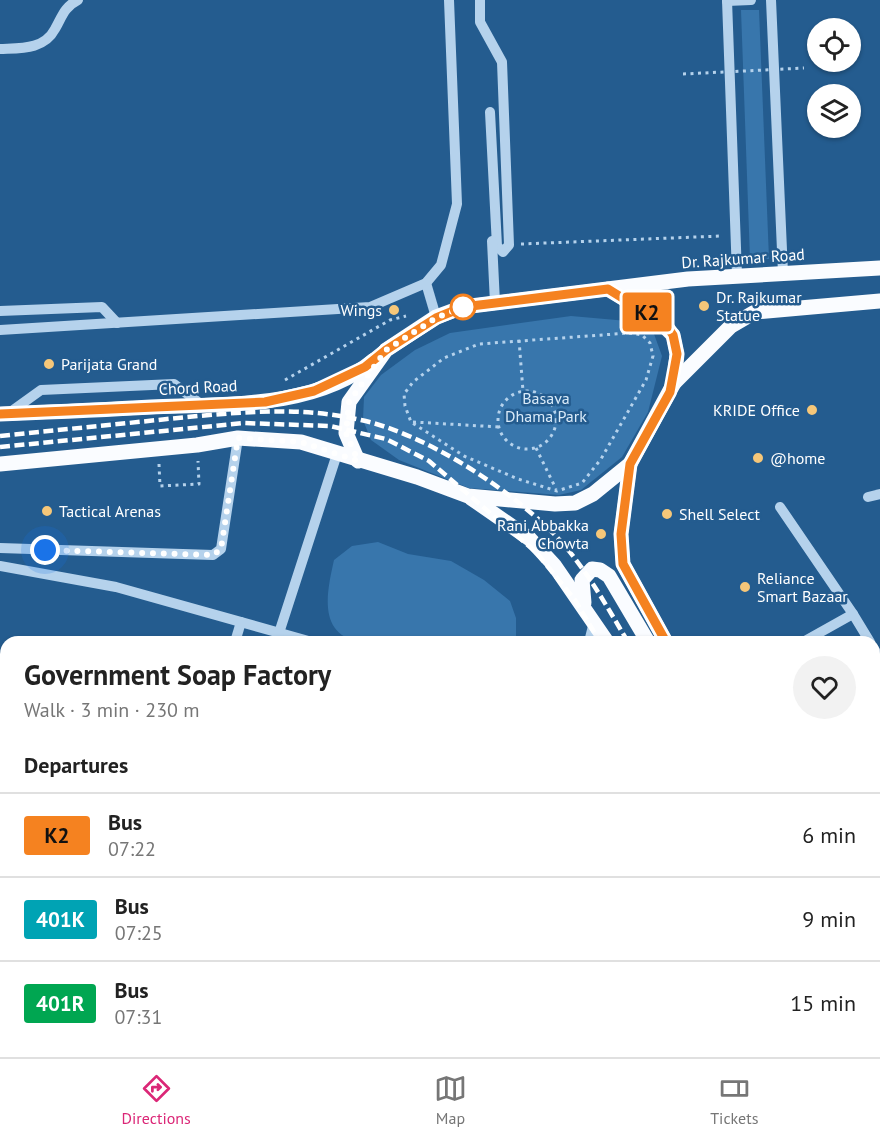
<!DOCTYPE html>
<html lang="en">
<head>
<meta charset="utf-8">
<style>
  body { margin:0; font-family:"PT Sans",sans-serif; background:#f2f2f2; color:#222; height:100vh; display:flex; flex-direction:column; font-size:22px; white-space:nowrap }
  * { box-sizing:border-box; margin:0 }
  p { font-size:20px; color:#767676 }
  .icon { flex:none; width:33px; height:33px; fill:none; stroke:currentColor; stroke-width:2; stroke-linecap:round; stroke-linejoin:round }
  .map { position:relative; flex:1; overflow:hidden }
  .details { position:absolute; left:0px; top:636px; width:880px; height:422px; display:flex; flex-direction:column; background:#fff; border-radius:18px 18px 0 0; box-shadow:0 2px 4px #0004 }
  .details>* { flex:none }
  .badge { padding:0 12px; border-radius:4px; font-size:21px; line-height:39px }
  .fabs { position:absolute; left:807px; top:18px; display:grid; gap:12px }
  .fabs a { display:grid; place-items:center; width:54px; height:54px; border-radius:50%; background:#fff; box-shadow:0 2px 4px #0004; font-size:30px }
  .you { position:absolute; width:30px; height:30px; margin:-15px; border:4px solid #fff; border-radius:50%; background:#1a73e8; box-shadow:0 0 0 9px #1a73e833 }
  .map>.badge { position:absolute; translate:-50% -50%; box-shadow:0 0 0 3px #fff }
  h2 { padding:0 24px; font-size:22px; line-height:54px }
  .round { display:grid; place-items:center; flex:none; width:63px; height:63px; border-radius:32px; background:#f2f2f2 }
  .overview { display:flex; align-items:center; justify-content:space-between; height:102px; padding:0 24px }
  h1 { font-size:28px; font-weight:800; line-height:45px }
  ul { padding:0; list-style:none }
  li { display:flex; align-items:center; gap:18px; height:84px; padding:0 24px; border-top:2px solid #e0e0e0 }
  li div { flex:1 }
  li b { display:block; font-size:22px }
  li em { font-style:normal }
  li .badge { min-width:66px; font-weight:700; text-align:center }
  .dock { display:flex; justify-content:space-around; align-items:center; height:84px; border-top:2px solid #e0e0e0; background:#fff; font-size:16px; color:#767676 }
  .dock a { display:grid; justify-items:center; gap:3px }
  .dock .selected { color:#db2777 }
  .map>svg:first-child { display:block }
  .green { fill:#3876ac }
  .lines { fill:none; stroke-linecap:round; stroke-linejoin:round }
  .path { stroke:#b5d2ec; stroke-width:3; stroke-dasharray:3 4.5; stroke-linecap:butt }
  .minor { stroke:#b5d2ec; stroke-width:10 }
  .major { stroke:#fafcff; stroke-width:15 }
  .rail { stroke:#fff; stroke-width:4.5; stroke-dasharray:10 4.5; stroke-linecap:butt }
  .path-bridge { stroke:#b5d2ec; stroke-width:3; stroke-dasharray:3 4.5; stroke-linecap:butt }
  .line-casing { stroke:#fff; stroke-width:14 }
  .line { stroke:#f58220; stroke-width:9 }
  .walk { stroke:#fff; stroke-width:6; stroke-dasharray:0 10.8 }
  .poi-dot { fill:#f6c779; stroke:#245c8f; stroke-width:2 }
  .stop-dot { fill:#fff; stroke:#f58220; stroke-width:3 }
  .labels { text-anchor:middle; dominant-baseline:central; stroke-width:5; stroke-linejoin:round; paint-order:stroke }
  .street-label { font-size:16px; fill:#fff; stroke:#245c8f }
  .poi-label { font-size:16px; fill:#fff; stroke:#245c8f; text-anchor:start }
  .park-label { font-size:16px; fill:#daebf9; stroke:#245c8f }
</style>
</head>
<body>
<div class="map">
<svg width="880" height="1057" viewBox="0 0 880 1057">
  <rect width="100%" height="100%" fill="#245c8f"/>
  <g class="green">
    <path d="M 741,10 L 759,10 L 769,259 L 750,259 Z"/>
    <path d="M 571,316 L 650,323 L 662,356 L 648,412 L 622,457 L 581,490 L 559,495 L 469,488 L 399,460 L 371,440 L 363,420 L 364,397 L 381,375 L 415,350 L 450,333 Z"/>
    <path d="M 378,542 L 408,554 L 451,561 L 484,580 L 510,601 L 516,618 L 516,642 L 360,642 C 317,634 327,592 334,560 L 352,546 Z"/>
    <path d="M 0,782 L 6,784 L 6,861 L 0,859 Z"/>
  </g>
  <g class="lines">
    <g class="path">
      <path d="M 521,244 L 721,236"/>
      <path d="M 629,333 L 642,335 L 650,343 L 653,356 L 646,380 L 601,459 L 582,483 L 557,491 L 518,479 L 464,456 L 411,422 L 405,406 L 404,394 L 413,382 L 444,358 L 479,344 Z"/>
      <path d="M 519,340 L 523,391"/>
      <path d="M 285,380 L 390,320 L 406,316"/>
      <circle cx="527" cy="420" r="29"/>
      <path d="M 413,422 L 499,427"/>
      <path d="M 536,448 L 556,489"/>
      <path d="M 159,464 L 160,486 L 199,484 L 198,461"/>
    </g>
    <g class="minor">
      <path d="M 480,0 L 480,22 L 502,62 L 509,245 L 503,252 L 497,246 L 490,112"/>
      <path d="M 727,0 L 737,275"/>
      <path d="M 771,0 L 783,273"/>
      <path d="M 727,1 L 751,0"/>
      <path d="M 0,49 C 20,48 44,50 55,29 C 62,17 64,7 78,0"/>
      <path d="M 492,241 L 495,303"/>
      <path d="M 426,283 L 436,317"/>
      <path d="M 0,311 L 102,307 L 117,323"/>
      <path d="M 0,330 L 370,307 L 426,283 L 441,265 L 457,204 L 449,0"/>
      <path d="M 9,413 L 41,390 L 174,384 L 202,405"/>
      <path d="M 868,497 L 880,494"/>
      <path d="M 780,507 L 853,614 L 803,642"/>
      <path d="M 0,548 L 213,555 L 221,549 L 238,438"/>
      <path d="M 0,566 L 116,587 L 312,642"/>
      <path d="M 853,614 L 870,642"/>
      <path d="M 279,633 L 337,454"/>
      <path d="M 235,642 L 241,622"/>
      <path d="M 589,642 L 594,622"/>
      <path d="M 874,649 L 880,658"/>
      <path d="M 0,885 L 6,886"/>
      <path d="M 874,985 L 880,995"/>
      <path d="M 605,1052 L 605,1057"/>
      <path d="M 636,1052 L 637,1057"/>
      <path d="M 278,1057 L 279,1052"/>
      <path d="M 525,1057 L 530,1052"/>
    </g>
    <g class="major">
      <path d="M 674,383 L 731,326 L 755,312 L 880,301"/>
      <path d="M 0,414 C 50,412 100,410 151,407 C 223,404 316,409 374,360"/>
      <path d="M 358,461 L 346,433 L 349,402 L 386,350 L 436,317 L 463,307 L 688,279 L 880,268"/>
      <path d="M 0,464 L 197,445 L 238,438 L 301,442 L 417,477 L 468,496 L 555,504 L 575,503 L 593,494 L 630,464 L 674,383 L 677,354 L 673,335 L 656,318 L 608,289"/>
      <path d="M 630,464 L 621,534 L 623,564 L 666,642"/>
      <path d="M 471,498 L 530,539 L 554,565 L 607,642"/>
      <path d="M 584,603 L 582,580 L 592,569 L 600,570 L 609,576 L 648,642"/>
      <path d="M 823,1052 L 826,1057"/>
      <path d="M 869,1052 L 872,1057"/>
    </g>
    <g class="rail">
      <path d="M 0,436 C 56,430 111,425 167,419 C 231,413 297,405 361,420 C 425,434 507,487 554,534 C 584,565 606,605 628,642"/>
      <path d="M 0,447 L 244,423 L 330,426 L 386,439 L 429,461 L 536,552 L 575,600 L 600,642"/>
      <path d="M 847,1052 L 851,1057"/>
      <path d="M 861,1052 L 864,1057"/>
    </g>
    <path class="path-bridge" d="M 683,74 L 804,68"/>
  </g>
  <g class="lines">
    <defs>
      <path id="line" d="M 0,414 L 265,402 L 314,391 L 365,367 L 386,350 L 436,318 L 463,307 L 608,289 L 666,325 L 673,335 L 677,354 L 670,392 L 630,464 L 621,534 L 623,564 L 666,642"/>
    </defs>
    <use href="#line" class="line-casing"/>
    <use href="#line" class="line"/>
    <path class="walk" d="M 45,550 L 213,555 L 221,549 L 238,438 L 301,442 L 358,461 L 346,433 L 349,402 L 386,350 L 436,318 L 463,307"/>
  </g>
  <g class="poi-dot">
    <circle cx="704" cy="306" r="6"/>
    <circle cx="394" cy="310" r="6"/>
    <circle cx="49" cy="364" r="6"/>
    <circle cx="812" cy="410" r="6"/>
    <circle cx="758" cy="458" r="6"/>
    <circle cx="47" cy="511" r="6"/>
    <circle cx="667" cy="514" r="6"/>
    <circle cx="601" cy="534" r="6"/>
    <circle cx="745" cy="587" r="6"/>
  </g>
  <circle class="stop-dot" cx="463" cy="307" r="12"/>
  <g class="labels">
    <g class="street-label">
      <text transform="translate(743 258) rotate(-4)">Dr. Rajkumar Road</text>
      <text transform="translate(198 387) rotate(-3)">Chord Road</text>
    </g>
    <g class="poi-label">
      <text x="716" y="297">Dr. Rajkumar<tspan x="716" dy="18">Statue</tspan></text>
      <text x="382" y="310" text-anchor="end">Wings</text>
      <text x="61" y="364">Parijata Grand</text>
      <text x="800" y="410" text-anchor="end">KRIDE Office</text>
      <text x="770" y="458">@home</text>
      <text x="59" y="511">Tactical Arenas</text>
      <text x="679" y="514">Shell Select</text>
      <text x="589" y="525" text-anchor="end">Rani Abbakka<tspan x="589" dy="18">Chowta</tspan></text>
      <text x="757" y="578">Reliance<tspan x="757" dy="18">Smart Bazaar</tspan></text>
    </g>
    <g class="park-label">
      <text x="546" y="398">Basava<tspan x="546" dy="18">Dhama Park</tspan></text>
    </g>
  </g>
</svg>
<div class="fabs">
<a><svg class="icon" aria-label="locate" viewBox="0 0 24 24"><circle cx="12" cy="12" r="6"/><path d="M12 2v4M12 18v4M2 12h4M18 12h4"/></svg></a>
<a><svg class="icon" aria-label="layers" viewBox="0 0 24 24"><path d="M12 4l9 5-9 5-9-5zM3 14l9 5 9-5"/></svg></a>
</div>
<div class="you" style="left:45px;top:550px"></div>
<b class="badge" style="left:647px;top:312px;background:#f58220;color:#111">K2</b>
<section class="details">
<div class="overview"><div><h1>Government Soap Factory</h1><p>Walk · 3 min · 230 m</p></div><a class="round"><svg class="icon" aria-label="heart" viewBox="0 0 24 24"><path d="M12 20l-8-8c-3-5 5-10 8-4 3-6 11-1 8 4z"/></svg></a></div>
<h2>Departures</h2>
<ul>
<li><span class="badge" style="background:#f58220;color:#111">K2</span><div><b>Bus</b><p>07:22</p></div><em>6 min</em></li>
<li><span class="badge" style="background:#00a3b4;color:#fff">401K</span><div><b>Bus</b><p>07:25</p></div><em>9 min</em></li>
<li><span class="badge" style="background:#00a651;color:#fff">401R</span><div><b>Bus</b><p>07:31</p></div><em>15 min</em></li>
</ul>
</section>
</div>
<nav class="dock">
<a class="selected"><svg class="icon" aria-label="directions" viewBox="0 0 24 24"><path d="M12 3l9 9-9 9-9-9zM9 14v-3h6M13 9l2 2-2 2"/></svg>Directions</a>
<a><svg class="icon" aria-label="map" viewBox="0 0 24 24"><path d="M3 6l6-2 6 2 6-2v14l-6 2-6-2-6 2zM9 4v14M15 6v14"/></svg>Map</a>
<a><svg class="icon" aria-label="tickets" viewBox="0 0 24 24"><path d="M3 7h18v10H3zM15 7v10"/></svg>Tickets</a>
</nav>
</body>
</html>
